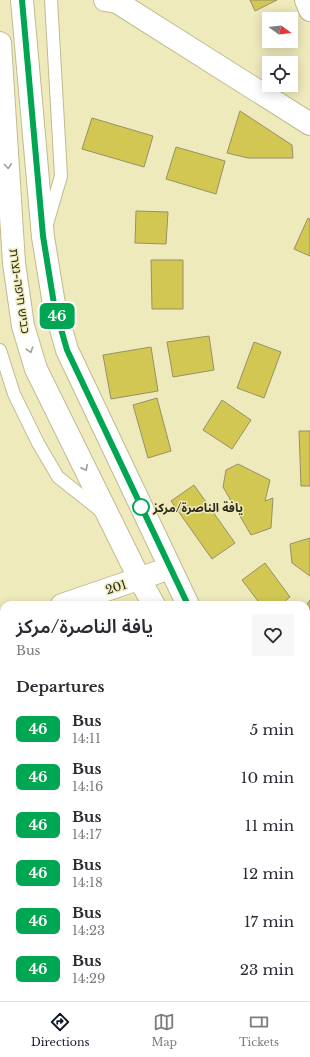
<!DOCTYPE html>
<html lang="en">
<head>
<meta charset="utf-8">
<style>
  body { margin:0; font-family:"Libre Baskerville","Noto Sans Arabic","Noto Sans Hebrew",serif; background:#f7f7f7; color:#2b2b33; height:100vh; display:flex; flex-direction:column; font-size:15px; white-space:nowrap }
  * { box-sizing:border-box; margin:0 }
  p { font-size:13px; color:#7c7c81 }
  .icon { flex:none; width:22px; height:22px; fill:none; stroke:currentColor; stroke-width:2; stroke-linecap:round; stroke-linejoin:round }
  .map { position:relative; flex:1; overflow:hidden }
  .side { position:absolute; left:0px; top:601px; width:310px; height:400px; display:flex; flex-direction:column; background:#fff; border-radius:12px 12px 0 0; box-shadow:0 2px 10px #0003 }
  .side>* { flex:none }
  .badge { padding:0 8px; border-radius:6px; font-size:14px; line-height:26px }
  .needle { width:26px; rotate:104deg }
  .controls { position:absolute; left:262px; top:12px; display:grid; gap:8px }
  .controls a { display:grid; place-items:center; width:36px; height:36px; border-radius:0px; background:#fff; box-shadow:0 2px 10px #0003; font-size:20px }
  .map>.badge { position:absolute; translate:-50% -50%; box-shadow:0 0 0 2px #fff }
  h2 { padding:0 16px; font-size:15px; line-height:36px }
  .round { display:grid; place-items:center; flex:none; width:42px; height:42px; border-radius:0px; background:#f7f7f7 }
  .headline { display:flex; align-items:center; justify-content:space-between; height:68px; padding:0 16px }
  h1 { font-size:19px; font-weight:600; line-height:30px }
  ul { padding:0; list-style:none }
  li { display:flex; align-items:center; gap:12px; height:48px; padding:0 16px }
  li div { flex:1 }
  li b { display:block; font-size:15px }
  li em { font-style:normal }
  li .badge { min-width:44px; font-weight:700; text-align:center }
  .tabs { display:flex; justify-content:space-around; align-items:center; height:56px; border-top:1px solid #e1e1e2; background:#fff; font-size:11px; color:#7c7c81 }
  .tabs a { display:grid; justify-items:center; gap:2px }
  .tabs .on { color:#111827 }
  .map>svg:first-child { display:block }
  .building { fill:#d3c754; stroke:#959166 }
  .lines { fill:none; stroke-linecap:round; stroke-linejoin:round }
  .service-casing { stroke:#c0bb8f; stroke-width:14 }
  .minor-casing { stroke:#c0bb8f; stroke-width:24 }
  .tertiary-casing { stroke:#c0bb8f; stroke-width:24 }
  .trunk-casing { stroke:#c0bb8f; stroke-width:24 }
  .service { stroke:#fff; stroke-width:12 }
  .minor { stroke:#fff; stroke-width:22 }
  .tertiary { stroke:#fff; stroke-width:22 }
  .trunk { stroke:#fff; stroke-width:22 }
  .oneway { stroke:#a09f98 }
  .line-casing { stroke:#fff; stroke-width:9 }
  .line { stroke:#00a651; stroke-width:6 }
  .stop-dot { fill:#fff; stroke:#00a651; stroke-width:2 }
  .labels { text-anchor:middle; dominant-baseline:central; stroke-width:3; stroke-linejoin:round; paint-order:stroke }
  .street-label { font-size:12px; fill:#2c2a19; stroke:#efeabc }
  .stop-label { font-size:12px; font-weight:bold; fill:#2c2a19; stroke:#efeabc; text-anchor:start }
</style>
</head>
<body>
<div class="map">
<svg width="310" height="1001" viewBox="0 0 310 1001">
  <rect width="100%" height="100%" fill="#efeabc"/>
  <g class="building">
    <path d="M 250,0 L 277,0 L 255,11 Z"/>
    <path d="M 240,111 L 292,145 L 293,158 L 248,158 L 227,153 Z"/>
    <path d="M 92,118 L 153,136 L 144,167 L 82,149 Z"/>
    <path d="M 176,147 L 225,161 L 216,194 L 166,179 Z"/>
    <path d="M 136,211 L 168,212 L 166,244 L 135,243 Z"/>
    <path d="M 308,218 L 310,219 L 310,256 L 294,249 Z"/>
    <path d="M 151,260 L 183,260 L 183,309 L 152,309 Z"/>
    <path d="M 209,336 L 214,370 L 173,377 L 167,342 Z"/>
    <path d="M 254,342 L 281,352 L 264,398 L 237,388 Z"/>
    <path d="M 151,347 L 158,391 L 111,399 L 103,355 Z"/>
    <path d="M 157,398 L 171,451 L 148,458 L 133,405 Z"/>
    <path d="M 222,400 L 251,420 L 232,449 L 203,430 Z"/>
    <path d="M 299,431 L 310,431 L 310,486 L 301,486 Z"/>
    <path d="M 238,464 L 270,480 L 265,501 L 273,498 L 271,528 L 251,535 L 223,487 L 226,470 Z"/>
    <path d="M 194,485 L 235,543 L 212,559 L 171,501 Z"/>
    <path d="M 310,538 L 310,576 L 292,563 L 290,544 Z"/>
    <path d="M 265,563 L 290,597 L 280,605 L 261,605 L 242,580 Z"/>
    <path d="M 310,600 L 310,641 L 306,638 L 306,606 Z"/>
    <path d="M 0,836 L 4,848 L 0,850 Z"/>
    <path d="M 0,912 L 4,913 L 4,959 L 0,958 Z"/>
    <path d="M 0,973 L 4,973 L 4,997 L 19,997 L 19,1001 L 0,1001 Z"/>
    <path d="M 306,994 L 310,995 L 310,1001 L 150,1001 L 150,997 L 306,997 Z"/>
  </g>
  <g class="lines">
    <defs>
      <g id="service">
        <path d="M 47,224 L 61,176 L 51,0"/>
        <path d="M 0,350 L 14,394 L 38,443 L 58,477 L 102,512"/>
        <path d="M 0,792 L 4,793"/>
        <path d="M 306,929 L 310,936"/>
      </g>
      <g id="minor">
        <path d="M 105,0 L 117,2 L 310,124"/>
        <path d="M 306,0 L 310,10"/>
      </g>
      <g id="tertiary">
        <path d="M 62,605 L 170,568"/>
        <path d="M 0,625 L 4,624"/>
      </g>
      <g id="trunk">
        <path d="M 22,0 L 43,237 L 54,304 L 67,350 L 188,605"/>
        <path d="M 0,43 L 14,263 L 23,326 L 36,369 L 140,580 L 154,605"/>
        <path d="M 306,793 L 310,799"/>
        <path d="M 306,832 L 310,827"/>
        <path d="M 306,875 L 310,882"/>
      </g>
    </defs>
    <use href="#service" class="service-casing"/>
    <use href="#minor" class="minor-casing"/>
    <use href="#tertiary" class="tertiary-casing"/>
    <use href="#trunk" class="trunk-casing"/>
    <use href="#service" class="service"/>
    <use href="#minor" class="minor"/>
    <use href="#tertiary" class="tertiary"/>
    <use href="#trunk" class="trunk"/>
  </g>
  <defs><path id="oneway-chevron" d="M-2-3.5L2.5 0L-2 3.5" fill="none" stroke-width="1.6" stroke-linecap="round" stroke-linejoin="round"/></defs>
  <g class="oneway">
    <use href="#oneway-chevron" transform="translate(8 166) rotate(86)"/>
    <use href="#oneway-chevron" transform="translate(30 350) rotate(73)"/>
    <use href="#oneway-chevron" transform="translate(85 468) rotate(64)"/>
  </g>
  <g class="lines">
    <defs>
      <path id="line" d="M 22,0 L 43,236 L 54,304 L 67,350 L 188,605"/>
    </defs>
    <use href="#line" class="line-casing"/>
    <use href="#line" class="line"/>
  </g>
  <circle class="stop-dot" cx="141" cy="507" r="8"/>
  <g class="labels">
    <g class="street-label">
      <text transform="translate(20 291) rotate(82)">כביש חיפה-נצרת</text>
      <text transform="translate(116 587) rotate(-18)">201</text>
    </g>
    <g class="stop-label">
      <text x="153" y="507">يافة الناصرة/مركز</text>
    </g>
  </g>
</svg>
<div class="controls">
<a><svg class="needle" viewBox="-14 -14 28 28"><path d="M0-13l5 13h-10z" fill="#e53935"/><path d="M0 13l5-13h-10z" fill="#7c7c81"/></svg></a>
<a><svg class="icon" aria-label="locate" viewBox="0 0 24 24"><circle cx="12" cy="12" r="6"/><path d="M12 2v4M12 18v4M2 12h4M18 12h4"/></svg></a>
</div>
<b class="badge" style="left:57px;top:316px;background:#00a651;color:#fff">46</b>
<section class="side">
<div class="headline"><div><h1>يافة الناصرة/مركز</h1><p>Bus</p></div><a class="round"><svg class="icon" aria-label="heart" viewBox="0 0 24 24"><path d="M12 20l-8-8c-3-5 5-10 8-4 3-6 11-1 8 4z"/></svg></a></div>
<h2>Departures</h2>
<ul>
<li><span class="badge" style="background:#00a651;color:#fff">46</span><div><b>Bus</b><p>14:11</p></div><em>5 min</em></li>
<li><span class="badge" style="background:#00a651;color:#fff">46</span><div><b>Bus</b><p>14:16</p></div><em>10 min</em></li>
<li><span class="badge" style="background:#00a651;color:#fff">46</span><div><b>Bus</b><p>14:17</p></div><em>11 min</em></li>
<li><span class="badge" style="background:#00a651;color:#fff">46</span><div><b>Bus</b><p>14:18</p></div><em>12 min</em></li>
<li><span class="badge" style="background:#00a651;color:#fff">46</span><div><b>Bus</b><p>14:23</p></div><em>17 min</em></li>
<li><span class="badge" style="background:#00a651;color:#fff">46</span><div><b>Bus</b><p>14:29</p></div><em>23 min</em></li>
</ul>
</section>
</div>
<nav class="tabs">
<a class="on"><svg class="icon" aria-label="directions" viewBox="0 0 24 24"><path d="M12 3l9 9-9 9-9-9zM9 14v-3h6M13 9l2 2-2 2"/></svg>Directions</a>
<a><svg class="icon" aria-label="map" viewBox="0 0 24 24"><path d="M3 6l6-2 6 2 6-2v14l-6 2-6-2-6 2zM9 4v14M15 6v14"/></svg>Map</a>
<a><svg class="icon" aria-label="tickets" viewBox="0 0 24 24"><path d="M3 7h18v10H3zM15 7v10"/></svg>Tickets</a>
</nav>
</body>
</html>
